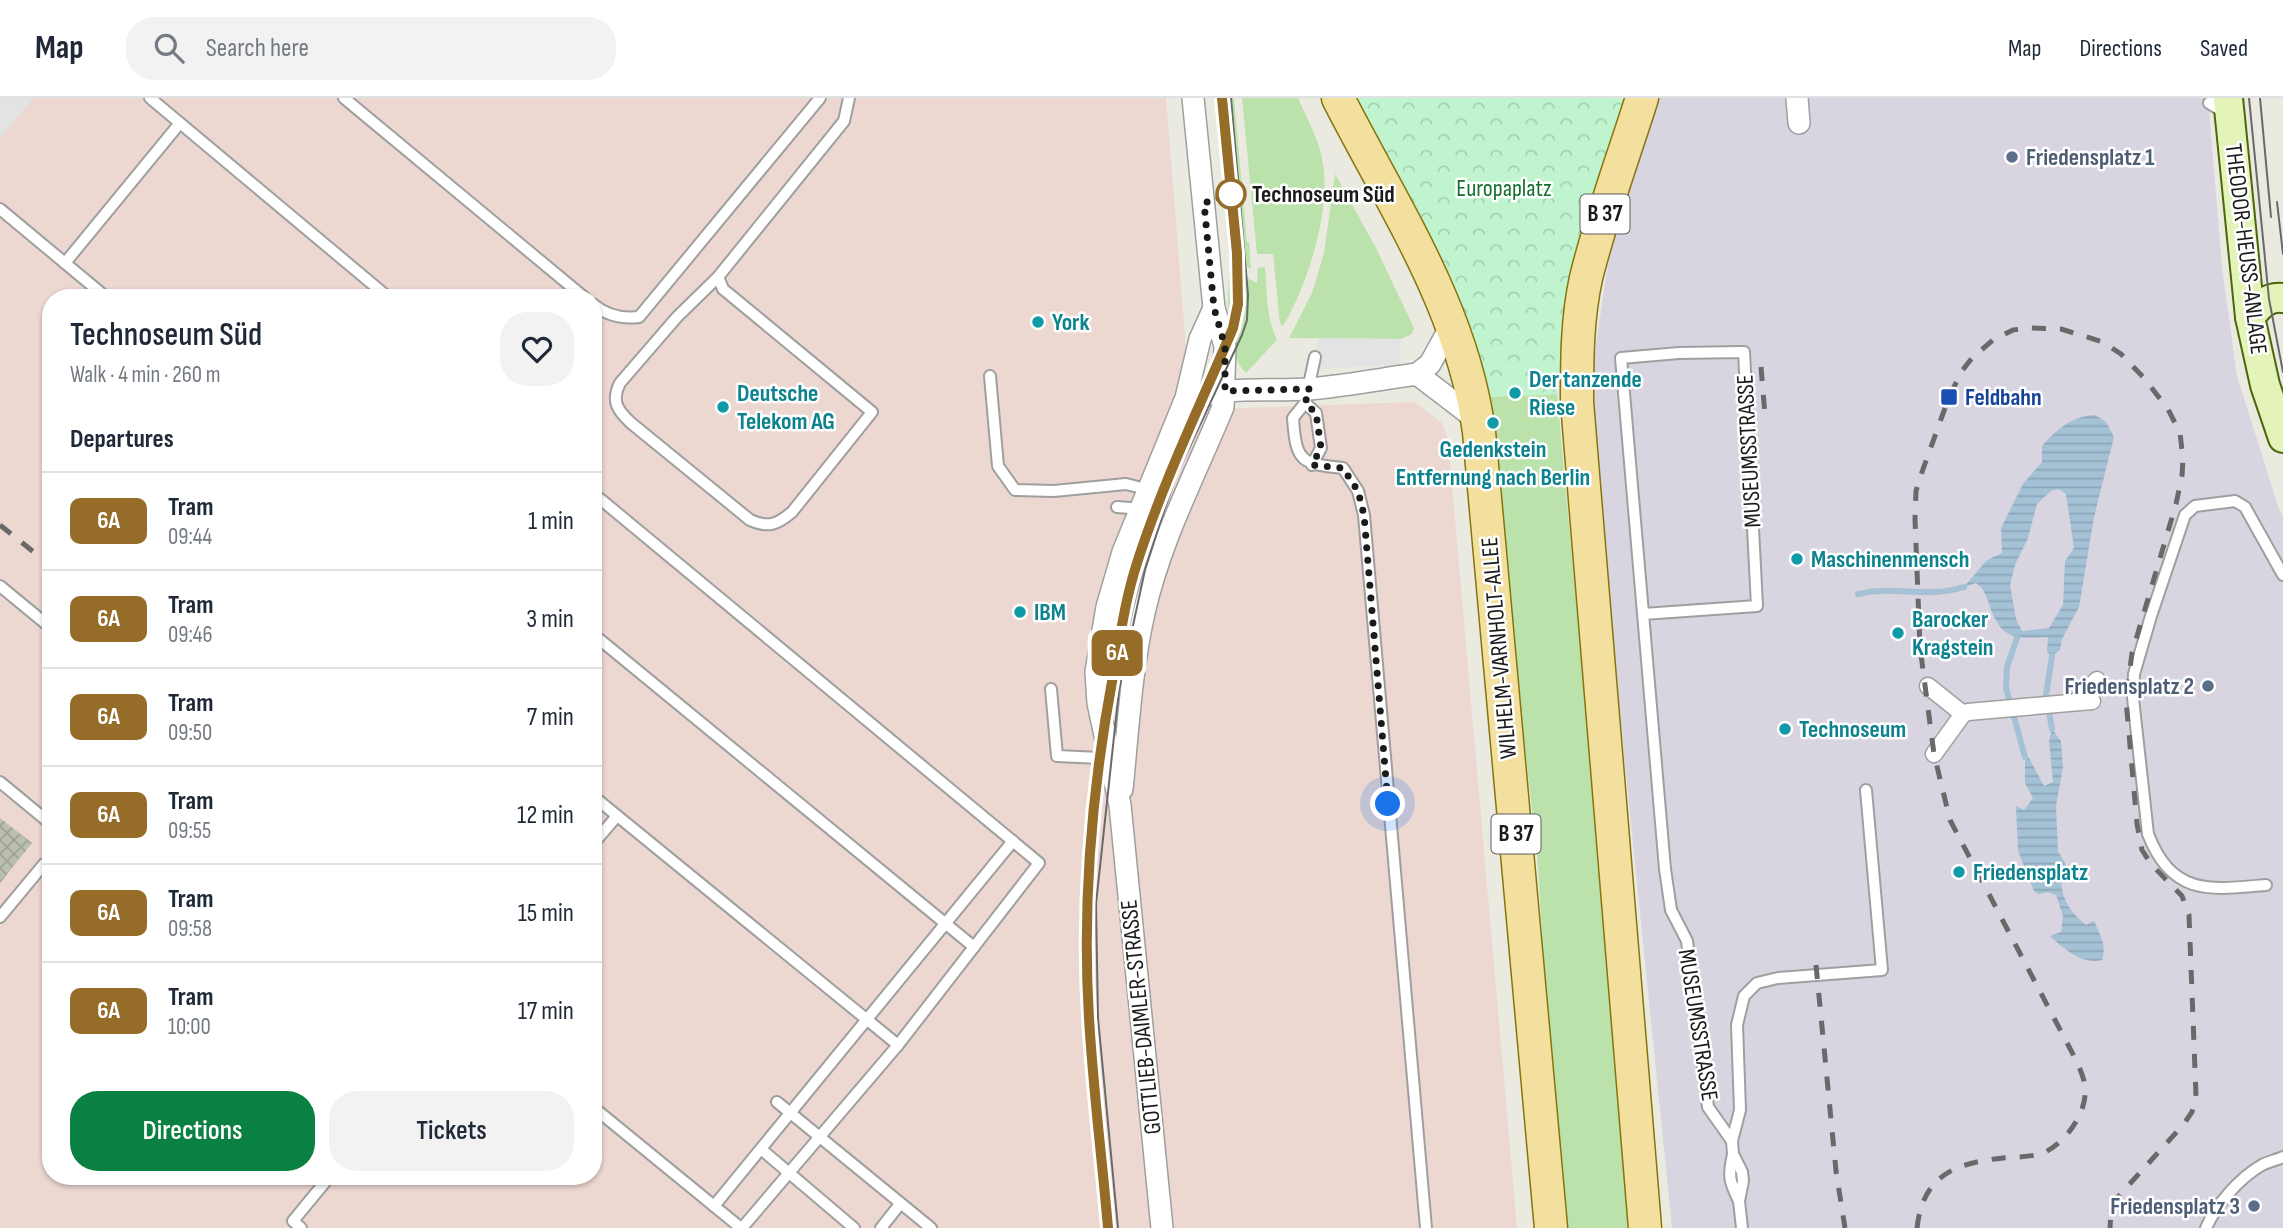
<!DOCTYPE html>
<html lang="en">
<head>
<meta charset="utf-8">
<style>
  body { margin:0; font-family:"Sofia Sans Condensed",sans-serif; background:#f2f2f3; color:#1f2937; height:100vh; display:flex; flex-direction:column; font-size:26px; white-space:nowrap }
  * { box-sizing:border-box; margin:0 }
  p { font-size:23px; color:#747a83 }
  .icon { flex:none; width:38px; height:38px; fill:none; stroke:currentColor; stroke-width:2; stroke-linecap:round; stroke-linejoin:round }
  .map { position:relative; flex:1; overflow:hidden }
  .drawer { position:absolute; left:42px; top:191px; width:560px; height:896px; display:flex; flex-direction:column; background:#fff; border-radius:28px; box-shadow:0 2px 5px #0004 }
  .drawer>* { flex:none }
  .badge { padding:0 14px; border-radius:10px; font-size:24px; line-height:46px }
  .you { position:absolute; width:35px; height:35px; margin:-18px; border:5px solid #fff; border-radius:50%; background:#1a73e8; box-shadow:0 0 0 10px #1a73e833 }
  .map>.badge { position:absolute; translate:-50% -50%; box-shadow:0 0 0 4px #fff }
  h2 { padding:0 28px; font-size:26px; line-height:63px }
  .round { display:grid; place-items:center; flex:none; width:74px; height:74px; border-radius:28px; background:#f2f2f3 }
  .overview { display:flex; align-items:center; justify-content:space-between; height:119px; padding:0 28px }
  h1 { font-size:33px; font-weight:600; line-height:52px }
  .cta { display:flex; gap:14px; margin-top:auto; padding:14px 28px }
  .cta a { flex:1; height:80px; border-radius:28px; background:#0b8043; color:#fff; font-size:28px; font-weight:600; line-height:80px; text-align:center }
  .cta a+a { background:#f2f2f3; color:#1f2937 }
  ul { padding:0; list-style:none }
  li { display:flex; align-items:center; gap:21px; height:98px; padding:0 28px; border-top:2px solid #e0e1e3 }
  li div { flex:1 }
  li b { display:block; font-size:26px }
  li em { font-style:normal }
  li .badge { min-width:77px; font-weight:700; text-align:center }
  header { display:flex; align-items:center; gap:42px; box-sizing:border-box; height:98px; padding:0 35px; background:#fff; border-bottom:2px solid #e0e1e3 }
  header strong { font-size:33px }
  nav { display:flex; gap:38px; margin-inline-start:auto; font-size:24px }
  .search { width:490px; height:63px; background:#f2f2f3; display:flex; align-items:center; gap:18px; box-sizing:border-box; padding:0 24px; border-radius:28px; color:#747a83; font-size:26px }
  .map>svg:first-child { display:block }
  .commercial { fill:#ecd7d1; fill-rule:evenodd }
  .construction { fill:url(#construction-cross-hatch) }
  .grass { fill:#bbe2aa }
  .park { fill:url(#park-crowns) }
  .parking { fill:#e3e3e3 }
  .plaza { fill:#d8d5e1 }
  .water { fill:url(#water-rules); fill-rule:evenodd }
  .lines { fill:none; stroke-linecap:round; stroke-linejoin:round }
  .stream { stroke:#a4c1d6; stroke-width:6 }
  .service-casing { stroke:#9f9f9f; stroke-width:14 }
  .pedestrian-casing { stroke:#9f9f9f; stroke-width:19 }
  .minor-casing { stroke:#9f9f9f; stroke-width:24 }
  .secondary-casing { stroke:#4b660d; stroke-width:32 }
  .primary-casing { stroke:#85750c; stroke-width:35 }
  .service { stroke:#fff; stroke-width:10 }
  .pedestrian { stroke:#fff; stroke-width:16 }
  .minor { stroke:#fff; stroke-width:21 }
  .secondary { stroke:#e4f3b7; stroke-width:28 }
  .primary { stroke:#f3df9e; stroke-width:32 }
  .tram { stroke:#696969; stroke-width:2 }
  .rail { stroke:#696969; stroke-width:5; stroke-dasharray:14 14; stroke-linecap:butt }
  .line-casing { stroke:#fff; stroke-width:16 }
  .line { stroke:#966c29; stroke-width:10 }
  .walk { stroke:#1b1b1b; stroke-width:7; stroke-dasharray:0 12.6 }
  .service-dot { fill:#5c6f8a; stroke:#fff; stroke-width:2.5 }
  .stop-dot { fill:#fff; stroke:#966c29; stroke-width:3.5 }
  .culture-dot { fill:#0f9aa8; stroke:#fff; stroke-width:2.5 }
  .transit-dot { fill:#1a4fb4; stroke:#fff; stroke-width:2.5 }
  .labels { text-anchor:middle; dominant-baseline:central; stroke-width:5; stroke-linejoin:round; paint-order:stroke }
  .shield { fill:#fff; stroke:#5f5f5f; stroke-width:2 }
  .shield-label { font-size:23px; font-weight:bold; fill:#1b1b1b }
  .service-label { font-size:24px; font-weight:bold; fill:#4e5e75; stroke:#fff; text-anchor:end }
  .park-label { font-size:24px; fill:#146e2d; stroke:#fff }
  .stop-label { font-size:24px; font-weight:bold; fill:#1b1b1b; stroke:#fff; text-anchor:start }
  .street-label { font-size:24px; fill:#1b1b1b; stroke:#fff }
  .culture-label { font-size:24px; font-weight:bold; fill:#0d838f; stroke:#fff; text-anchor:start }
  .transit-label { font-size:24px; font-weight:bold; fill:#164399; stroke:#fff; text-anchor:start }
</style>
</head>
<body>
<header>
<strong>Map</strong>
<div class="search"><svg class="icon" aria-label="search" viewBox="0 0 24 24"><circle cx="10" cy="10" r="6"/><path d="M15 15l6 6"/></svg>Search here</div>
<nav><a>Map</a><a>Directions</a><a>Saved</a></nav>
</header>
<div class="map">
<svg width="2283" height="1130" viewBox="0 0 2283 1130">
  <defs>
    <pattern id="construction-cross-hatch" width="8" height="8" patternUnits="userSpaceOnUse" patternTransform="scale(1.75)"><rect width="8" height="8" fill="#bbbfad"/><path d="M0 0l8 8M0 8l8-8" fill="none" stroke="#a0a494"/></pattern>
    <pattern id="park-crowns" width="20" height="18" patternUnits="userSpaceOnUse" patternTransform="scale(1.75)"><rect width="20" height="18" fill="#c0f4ce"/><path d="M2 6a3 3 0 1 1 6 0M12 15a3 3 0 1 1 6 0" fill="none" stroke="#a4d1b0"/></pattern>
    <pattern id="water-rules" width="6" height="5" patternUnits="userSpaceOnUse" patternTransform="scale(1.75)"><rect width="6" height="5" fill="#a4c1d6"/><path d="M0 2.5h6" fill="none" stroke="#8da5b7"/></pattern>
  </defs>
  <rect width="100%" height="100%" fill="#ebeae1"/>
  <path class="commercial" d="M 0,0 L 1166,0 L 1191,312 L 1414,304 L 1442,325 L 1448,341 L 1517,1130 L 0,1130 ZM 51,200 L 593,200 L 593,1078 L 51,1078 Z"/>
  <path class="construction" d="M 0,720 L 32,745 L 0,785 Z"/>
  <g class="grass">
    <path d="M 1219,0 L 1234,0 L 1247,144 L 1249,144 L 1251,171 L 1231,159 Z"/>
    <path d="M 1242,0 L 1298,0 C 1307,21 1320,43 1323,66 C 1331,114 1307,188 1283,228 L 1280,226 L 1273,156 L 1257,156 Z"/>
    <path d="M 1335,76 L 1376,150 L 1414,230 L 1412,236 L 1401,241 L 1289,240 L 1312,195 L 1324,155 Z"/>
    <path d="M 1265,169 C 1267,193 1266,220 1277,242 L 1246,275 C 1221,248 1229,205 1229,171 L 1257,185 L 1258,170 Z"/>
    <path d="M 1557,296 L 1600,761 L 1630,1130 L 1565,1130 L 1553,1008 L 1537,755 L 1485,299 Z"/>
  </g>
  <path class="park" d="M 1353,0 L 1629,0 L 1586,121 L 1567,202 L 1557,296 L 1485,299 Z"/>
  <g class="parking">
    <path d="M 0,0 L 33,0 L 0,40 Z"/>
    <path d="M 1318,240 L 1401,241 L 1399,267 L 1314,271 Z"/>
  </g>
  <path class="plaza" d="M 1657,0 L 2208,0 L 2222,169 L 2237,278 L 2279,411 L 2283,418 L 2283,1130 L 1672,1130 L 1592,341 L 1593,265 L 1611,147 Z"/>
  <g class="water">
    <path d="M 2095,317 L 2106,324 L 2114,339 L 2094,419 L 2079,509 L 2062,541 L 2060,552 L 2052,558 L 2047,554 L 2048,539 C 2012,541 2000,541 1988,503 C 1984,494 1984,491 1976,485 L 1964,489 L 1987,462 L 2002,455 L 2001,430 L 2023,386 L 2042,364 L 2042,348 C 2057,331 2072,318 2095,317 ZM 2059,391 L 2066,396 L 2074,450 L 2065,463 L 2063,507 L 2049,530 L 2022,533 L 2016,521 L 2010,487 L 2015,467 L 2028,440 L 2037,406 L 2051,393 Z"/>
    <path d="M 2052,631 L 2061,643 L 2063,669 L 2056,708 L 2058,753 L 2073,780 L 2061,783 C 2062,802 2071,815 2086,827 L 2094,823 C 2100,836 2107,848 2102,862 C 2082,867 2064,851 2050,838 L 2061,834 L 2063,818 L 2056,797 L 2048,794 L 2039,796 L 2034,793 L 2018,753 L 2016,708 L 2024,712 L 2033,700 L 2025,685 L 2025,659 L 2029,660 L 2044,688 L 2053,684 L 2049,643 Z"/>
  </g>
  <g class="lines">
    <g class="stream">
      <path d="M 1858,496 C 1897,487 1925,501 1964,489"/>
      <path d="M 2017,540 L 2007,569 L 2006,590 L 2025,659"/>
      <path d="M 2052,558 L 2046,597 L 2052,631"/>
    </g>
    <defs>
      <g id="service">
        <path d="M 150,0 L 389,200"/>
        <path d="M 344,0 L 585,200"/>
        <path d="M 2217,0 L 2209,5 L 2227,16"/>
        <path d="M 0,111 L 107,200"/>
        <path d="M 65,165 L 180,25"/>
        <path d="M 718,179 L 723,191 L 872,314 L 792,414 C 777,427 768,430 750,422 L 631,325 C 617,312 611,303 620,285 L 677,219 L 718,179 L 844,23 L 849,0"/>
        <path d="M 593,206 C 607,218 622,221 639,219 L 820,0"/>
        <path d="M 1315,259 L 1305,305 L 1293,320 C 1296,364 1301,366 1343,370 L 1358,393 L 1364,417 L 1426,1130"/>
        <path d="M 990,278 L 998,368 L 1015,392 L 1054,393 L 1126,386 L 1150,392"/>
        <path d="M 1305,305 L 1316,315 L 1321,350 L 1312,367"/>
        <path d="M 593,395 L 1039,765 L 898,947 L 742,1130"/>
        <path d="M 1117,409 L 1130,410 L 1139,417"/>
        <path d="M 0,488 L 51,530"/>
        <path d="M 1643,516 L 1757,508 L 1744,254 L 1679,255 L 1621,260 L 1665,771 L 1671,812 L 1687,843 L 1708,1009 L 1732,1043"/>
        <path d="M 593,536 L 974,849"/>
        <path d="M 1051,591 L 1057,658 L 1100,660 L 1113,658"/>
        <path d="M 0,684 L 46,722 L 51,721"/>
        <path d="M 593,698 L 898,947"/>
        <path d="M 593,746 L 617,718"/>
        <path d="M 2266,787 C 2209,792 2172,798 2148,736 L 2133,600 L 2134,576 L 2151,518 L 2185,417 L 2195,408 L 2235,403 L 2245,409 L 2283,477"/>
        <path d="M 0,819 L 44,766 L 51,772"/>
        <path d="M 777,1004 L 931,1130"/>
        <path d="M 593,1009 L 741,1130"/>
        <path d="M 761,1051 L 854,1130"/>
        <path d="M 1733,1056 C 1728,1078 1729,1083 1739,1103"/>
        <path d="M 714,1108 L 1013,743"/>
        <path d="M 301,1130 L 293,1123 L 330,1078"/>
        <path d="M 881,1130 L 900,1106"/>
        <path d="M 1742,1130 L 1739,1103 L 1743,1083 L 1742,1074 L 1733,1056 L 1732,1043 L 1740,1012 L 1737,927 L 1744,898 L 1757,885 L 1778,880 L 1882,872 L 1866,692"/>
        <path d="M 2206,1130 C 2216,1107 2239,1080 2262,1067 C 2268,1064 2276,1062 2283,1059"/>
      </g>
      <g id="pedestrian">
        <path d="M 1928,588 L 1963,616"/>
        <path d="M 2076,604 L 2097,582"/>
        <path d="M 1934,656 L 1963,616 L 1968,614 L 2092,603"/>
      </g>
      <g id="minor">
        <path d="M 1797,0 L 1799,25"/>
        <path d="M 1417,276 L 1477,322"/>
        <path d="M 1184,305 C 1222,286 1267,294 1308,291 C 1344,288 1381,281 1417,276 L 1430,266 L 1452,226"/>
        <path d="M 1122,691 C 1128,632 1131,573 1144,515 C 1160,443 1195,377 1223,309 L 1225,248 L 1214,210 L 1193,0"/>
        <path d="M 1162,1130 L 1120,707 L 1098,605 L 1096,574 L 1107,509 L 1123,454 L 1186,300 L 1200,241 L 1214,210"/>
      </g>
      <g id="secondary">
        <path d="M 2228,0 L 2250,219 L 2265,287 L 2283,340"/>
        <path d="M 2250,219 C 2259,208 2267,198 2283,200"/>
      </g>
      <g id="primary">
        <path d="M 1338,0 C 1393,108 1463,211 1479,334 L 1551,1130"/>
        <path d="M 1642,0 C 1623,60 1601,119 1586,180 C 1577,221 1577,262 1577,304 L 1645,1130"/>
      </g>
    </defs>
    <use href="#service" class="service-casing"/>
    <use href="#pedestrian" class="pedestrian-casing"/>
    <use href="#minor" class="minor-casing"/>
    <use href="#secondary" class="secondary-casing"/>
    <use href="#primary" class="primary-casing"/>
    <use href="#service" class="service"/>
    <use href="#pedestrian" class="pedestrian"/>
    <use href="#minor" class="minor"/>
    <use href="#secondary" class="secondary"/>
    <use href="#primary" class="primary"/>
    <g class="tram">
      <path d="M 2249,0 L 2269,201 L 2283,274"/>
      <path d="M 2260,0 L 2271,119"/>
      <path d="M 2277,104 L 2283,156"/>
      <path d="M 1217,265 C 1228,241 1239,218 1237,192"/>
      <path d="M 1118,545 L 1133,480"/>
      <path d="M 1101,655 L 1107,607"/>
      <path d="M 1118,1130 L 1098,920 L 1096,806 L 1119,592 L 1145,472 L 1165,410 L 1177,376 L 1242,237 L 1247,222 L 1248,197 L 1231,0"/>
    </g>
    <g class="rail">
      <path d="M 1761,269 L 1765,317"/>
      <path d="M 0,427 L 51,468"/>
      <path d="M 1816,867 L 1836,1073 L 1845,1130"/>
      <path d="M 1917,1130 C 1923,1077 1955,1065 2003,1060 C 2015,1059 2029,1059 2040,1056 C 2062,1049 2083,1020 2085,998 C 2087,986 2081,973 2076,962 L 1950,722 L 1934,656 L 1920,549 L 1915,421 L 1916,393 L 1922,374 L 1949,299 L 1962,273 L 1972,260 L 1993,242 L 2013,232 L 2029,230 L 2061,231 L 2103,244 L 2121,256 L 2144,280 L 2168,311 L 2180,335 L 2183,361 L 2182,378 L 2176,406 L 2132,555 L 2126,602 L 2137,726 L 2142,752 L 2151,766 L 2182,798 L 2189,817 L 2196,998 L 2192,1014 L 2183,1027 L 2117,1100 L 2111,1114 L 2110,1130"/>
    </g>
  </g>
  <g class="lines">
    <defs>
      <path id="line" d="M 1108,1130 C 1102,1060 1093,990 1089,920 C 1082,806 1092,690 1113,578 C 1120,540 1125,502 1137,465 C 1163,384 1200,308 1233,230 L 1238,206 L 1237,155 L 1222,0"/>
    </defs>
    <use href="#line" class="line-casing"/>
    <use href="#line" class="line"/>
    <path class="walk" d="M 1231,96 L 1204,105 L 1214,210 L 1225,248 L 1225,293 L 1310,291 L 1305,305 L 1316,315 L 1321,350 L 1312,367 L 1343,370 L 1358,393 L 1364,417 L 1388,706"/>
  </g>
  <g class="service-dot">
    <circle cx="2012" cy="59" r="7"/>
    <circle cx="2208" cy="588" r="7"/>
    <circle cx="2254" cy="1108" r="7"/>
  </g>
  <circle class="stop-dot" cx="1231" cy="96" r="14"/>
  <g class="culture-dot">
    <circle cx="1038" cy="224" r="7"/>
    <circle cx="1515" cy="295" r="7"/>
    <circle cx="723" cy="309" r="7"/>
    <circle cx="1493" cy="325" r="7"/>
    <circle cx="1797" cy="461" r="7"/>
    <circle cx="1020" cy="514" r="7"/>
    <circle cx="1898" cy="535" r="7"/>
    <circle cx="1785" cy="631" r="7"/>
    <circle cx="1959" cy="774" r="7"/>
  </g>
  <rect class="transit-dot" x="1940" y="290" width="18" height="18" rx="3.5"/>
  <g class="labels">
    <g class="shield">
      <rect x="1580.5" y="96.5" width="49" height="39" rx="5"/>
      <rect x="1491.5" y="716.5" width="49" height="39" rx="5"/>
    </g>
    <g class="shield-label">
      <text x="1605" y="116">B 37</text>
      <text x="1516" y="736">B 37</text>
    </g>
    <g class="service-label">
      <text x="2026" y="59" text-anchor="start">Friedensplatz 1</text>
      <text x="2194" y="588">Friedensplatz 2</text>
      <text x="2240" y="1108">Friedensplatz 3</text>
    </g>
    <g class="park-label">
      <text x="1504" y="90">Europaplatz</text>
    </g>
    <g class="stop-label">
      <text x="1252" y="96">Technoseum Süd</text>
    </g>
    <g class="street-label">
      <text transform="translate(2246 151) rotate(83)">THEODOR-HEUSS-ANLAGE</text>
      <text transform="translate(1749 353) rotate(-93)">MUSEUMSSTRASSE</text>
      <text transform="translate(1499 550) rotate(-95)">WILHELM-VARNHOLT-ALLEE</text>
      <text transform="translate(1141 919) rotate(-96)">GOTTLIEB-DAIMLER-STRASSE</text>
      <text transform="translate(1698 927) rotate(81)">MUSEUMSSTRASSE</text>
    </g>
    <g class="culture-label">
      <text x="1052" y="224">York</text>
      <text x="1529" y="281">Der tanzende<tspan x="1529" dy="28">Riese</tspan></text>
      <text x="737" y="295">Deutsche<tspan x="737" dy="28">Telekom AG</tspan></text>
      <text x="1493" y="351" text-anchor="middle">Gedenkstein<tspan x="1493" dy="28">Entfernung nach Berlin</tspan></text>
      <text x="1811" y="461">Maschinenmensch</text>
      <text x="1034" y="514">IBM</text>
      <text x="1912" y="521">Barocker<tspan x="1912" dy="28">Kragstein</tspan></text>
      <text x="1799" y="631">Technoseum</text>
      <text x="1973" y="774">Friedensplatz</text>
    </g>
    <g class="transit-label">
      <text x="1965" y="299">Feldbahn</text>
    </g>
  </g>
</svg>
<div class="you" style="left:1388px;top:706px"></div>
<b class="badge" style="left:1117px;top:555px;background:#966c29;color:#fff">6A</b>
<section class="drawer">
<div class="overview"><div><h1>Technoseum Süd</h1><p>Walk · 4 min · 260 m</p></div><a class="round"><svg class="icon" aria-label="heart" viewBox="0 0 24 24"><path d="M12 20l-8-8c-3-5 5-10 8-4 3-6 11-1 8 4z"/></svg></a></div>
<h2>Departures</h2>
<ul>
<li><span class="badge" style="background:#966c29;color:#fff">6A</span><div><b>Tram</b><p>09:44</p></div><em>1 min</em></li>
<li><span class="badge" style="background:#966c29;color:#fff">6A</span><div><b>Tram</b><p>09:46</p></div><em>3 min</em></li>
<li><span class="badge" style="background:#966c29;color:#fff">6A</span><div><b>Tram</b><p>09:50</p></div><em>7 min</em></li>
<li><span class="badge" style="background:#966c29;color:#fff">6A</span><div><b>Tram</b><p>09:55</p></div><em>12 min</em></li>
<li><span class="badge" style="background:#966c29;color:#fff">6A</span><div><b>Tram</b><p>09:58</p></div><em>15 min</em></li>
<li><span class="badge" style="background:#966c29;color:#fff">6A</span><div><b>Tram</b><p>10:00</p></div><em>17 min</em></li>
</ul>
<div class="cta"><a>Directions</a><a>Tickets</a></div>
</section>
</div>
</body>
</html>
